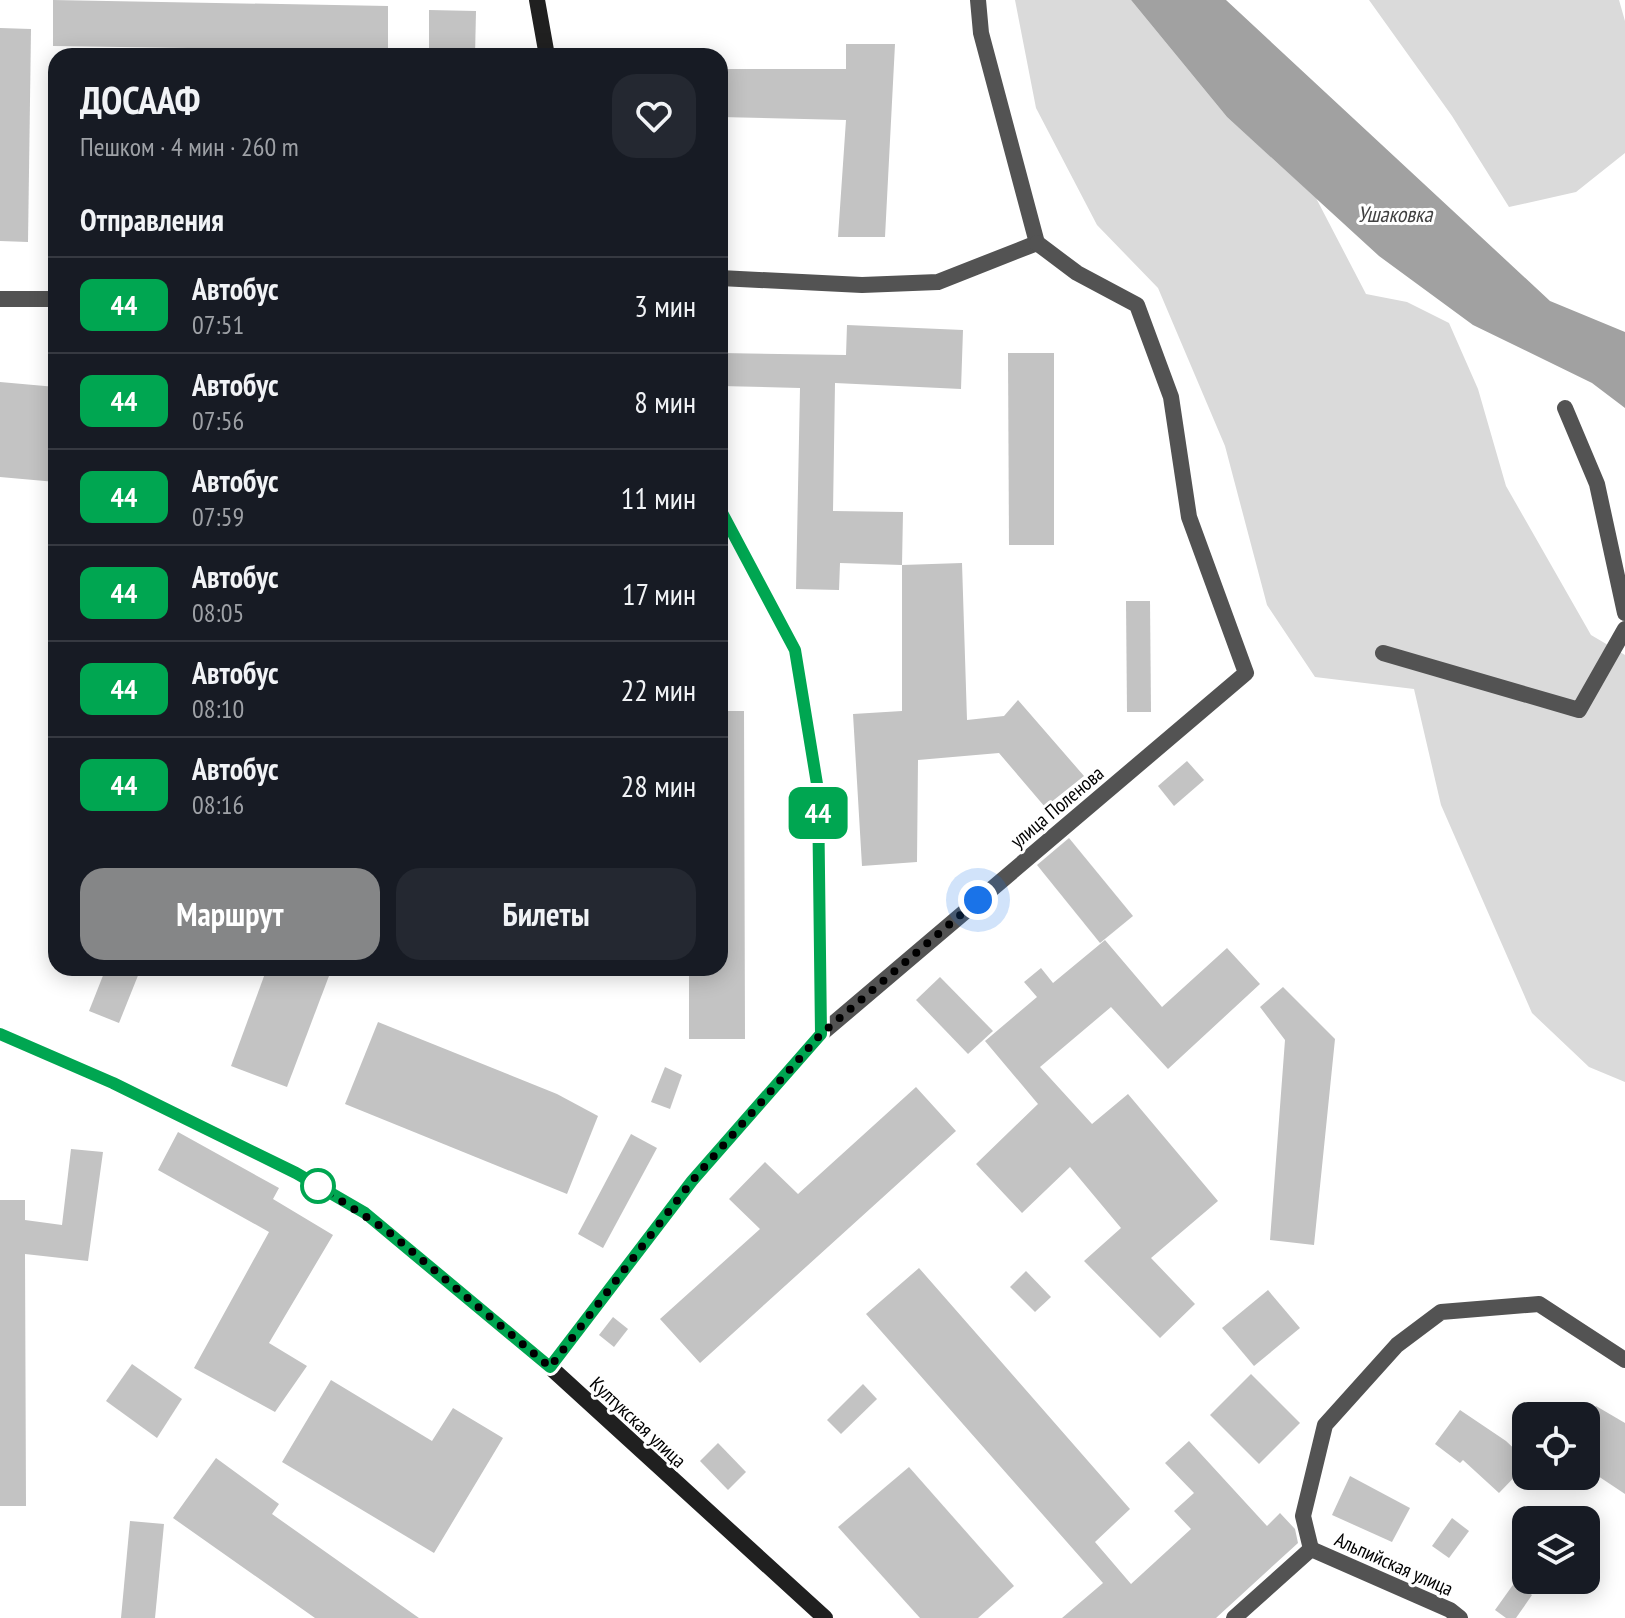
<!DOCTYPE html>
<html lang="ru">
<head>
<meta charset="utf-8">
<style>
  body { margin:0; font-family:"PT Sans Narrow",sans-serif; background:#242831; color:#f1f3f6; height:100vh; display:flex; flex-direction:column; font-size:30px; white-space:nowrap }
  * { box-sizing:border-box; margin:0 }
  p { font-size:26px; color:#9ea1a6 }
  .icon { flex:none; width:44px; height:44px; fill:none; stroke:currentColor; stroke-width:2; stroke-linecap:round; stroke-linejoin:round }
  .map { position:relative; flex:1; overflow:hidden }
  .panel { position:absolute; left:48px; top:48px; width:680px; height:928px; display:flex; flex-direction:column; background:#171b24; border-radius:24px; box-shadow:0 4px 20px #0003 }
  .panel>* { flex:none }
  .badge { padding:0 16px; border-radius:12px; font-size:28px; line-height:52px }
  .controls { position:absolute; left:1512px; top:1402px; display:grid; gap:16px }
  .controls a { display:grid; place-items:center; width:88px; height:88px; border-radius:16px; background:#171b24; box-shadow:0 4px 20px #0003; font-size:40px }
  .you { position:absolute; width:40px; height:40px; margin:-20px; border:6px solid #fff; border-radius:50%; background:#1a73e8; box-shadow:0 0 0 12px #1a73e833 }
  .map>.badge { position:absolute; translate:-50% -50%; box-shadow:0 0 0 4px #fff }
  h2 { padding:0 32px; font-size:30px; line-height:72px }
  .round { display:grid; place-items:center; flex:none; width:84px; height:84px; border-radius:24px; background:#242831 }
  .headline { display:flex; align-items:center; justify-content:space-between; height:136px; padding:0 32px }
  h1 { font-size:38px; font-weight:700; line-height:60px }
  .cta { display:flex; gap:16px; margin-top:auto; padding:16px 32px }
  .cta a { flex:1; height:92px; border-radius:24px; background:#858687; color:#fff; font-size:32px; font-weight:700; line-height:92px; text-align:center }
  .cta a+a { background:#242831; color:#f1f3f6 }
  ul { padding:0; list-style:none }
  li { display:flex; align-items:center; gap:24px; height:96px; padding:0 32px; border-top:2px solid #363941 }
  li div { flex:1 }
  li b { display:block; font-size:30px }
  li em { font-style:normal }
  li .badge { min-width:88px; font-weight:700; text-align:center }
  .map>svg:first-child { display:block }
  .green { fill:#dadada }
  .water { fill:#a1a1a1 }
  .building { fill:#c3c3c3 }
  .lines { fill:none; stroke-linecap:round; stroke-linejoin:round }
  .street { stroke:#535353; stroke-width:16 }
  .secondary { stroke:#202020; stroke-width:16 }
  .line-casing { stroke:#fff; stroke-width:18 }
  .line { stroke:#00a651; stroke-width:12 }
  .walk { stroke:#000; stroke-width:8; stroke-dasharray:0 14.4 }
  .stop-dot { fill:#fff; stroke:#00a651; stroke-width:4 }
  .labels { text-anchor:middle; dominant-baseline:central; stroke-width:6; stroke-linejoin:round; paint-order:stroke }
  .street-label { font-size:20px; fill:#000; stroke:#fff }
  .water-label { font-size:22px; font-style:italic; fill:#424242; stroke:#fff }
</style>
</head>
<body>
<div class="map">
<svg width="1625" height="1618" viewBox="0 0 1625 1618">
  <rect width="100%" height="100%" fill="#fff"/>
  <g class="green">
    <path d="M 1015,0 L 1131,0 L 1227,117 L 1316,198 L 1366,294 L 1407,302 L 1449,323 L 1478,389 L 1506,486 L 1591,635 L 1625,655 L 1625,1082 L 1589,1067 L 1532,1013 L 1441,805 L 1414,689 L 1315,677 L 1267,605 L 1225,446 L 1158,288 L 1097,225 L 1036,108 Z"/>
    <path d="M 1369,0 L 1619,0 L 1625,21 L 1625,153 L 1576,192 L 1509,207 L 1452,116 Z"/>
  </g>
  <path class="water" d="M 1131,0 L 1226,0 L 1550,301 L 1625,332 L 1625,408 L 1592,383 L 1473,325 L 1379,256 L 1227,117 Z"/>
  <g class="building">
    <path d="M 53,0 L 388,6 L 388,51 L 53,46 Z"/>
    <path d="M 429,10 L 476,11 L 475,56 L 429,56 Z"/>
    <path d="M 0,28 L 31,29 L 28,242 L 0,241 Z"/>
    <path d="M 846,44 L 895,44 L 885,237 L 838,237 L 846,120 L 720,117 L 720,69 L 846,69 Z"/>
    <path d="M 847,325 L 963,330 L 961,389 L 835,383 L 833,511 L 903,512 L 902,565 L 840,563 L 839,590 L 796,589 L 800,388 L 720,386 L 720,353 L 846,355 Z"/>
    <path d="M 1008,353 L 1054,353 L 1054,545 L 1009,545 Z"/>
    <path d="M 0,382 L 56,387 L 56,482 L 0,477 Z"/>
    <path d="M 962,563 L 967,720 L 1004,716 L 1018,700 L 1084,776 L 1045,807 L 999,753 L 918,760 L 917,862 L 862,866 L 853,714 L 902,711 L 902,565 Z"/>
    <path d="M 1126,601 L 1150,601 L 1151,712 L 1127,712 Z"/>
    <path d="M 720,711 L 744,711 L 745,1039 L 689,1039 L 689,968 L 720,968 Z"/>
    <path d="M 1187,761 L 1204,780 L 1174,806 L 1158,786 Z"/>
    <path d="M 1069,838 L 1133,916 L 1100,943 L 1037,865 Z"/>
    <path d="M 1105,940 L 1162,1007 L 1227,948 L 1260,984 L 1168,1069 L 1111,1007 L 1040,1067 L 1092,1124 L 1128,1094 L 1218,1201 L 1151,1258 L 1195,1304 L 1160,1338 L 1084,1261 L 1121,1228 L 1070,1167 L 1022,1213 L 976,1164 L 1038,1104 L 985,1041 L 1037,997 L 1024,982 L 1041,968 L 1053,983 Z"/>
    <path d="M 106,968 L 141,968 L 119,1023 L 89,1011 Z"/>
    <path d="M 267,968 L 332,968 L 287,1087 L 231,1066 Z"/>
    <path d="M 940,977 L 993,1031 L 968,1054 L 916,1000 Z"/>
    <path d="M 1283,987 L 1335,1039 L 1314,1245 L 1270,1240 L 1285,1040 L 1260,1007 Z"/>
    <path d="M 378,1022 L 557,1094 L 598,1116 L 567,1194 L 345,1104 Z"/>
    <path d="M 665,1067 L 682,1075 L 670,1109 L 651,1102 Z"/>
    <path d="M 916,1087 L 956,1131 L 700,1363 L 660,1319 L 760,1229 L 729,1199 L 765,1162 L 798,1194 Z"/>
    <path d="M 178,1132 L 279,1188 L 273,1199 L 333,1235 L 269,1343 L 307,1366 L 275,1412 L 194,1368 L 269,1232 L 158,1170 Z"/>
    <path d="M 631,1134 L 657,1148 L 603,1248 L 578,1234 Z"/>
    <path d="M 71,1149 L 103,1152 L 88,1261 L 25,1254 L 26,1506 L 0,1506 L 0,1200 L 25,1200 L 25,1220 L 62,1225 Z"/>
    <path d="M 919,1268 L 1130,1509 L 1095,1542 L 1131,1584 L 1191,1529 L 1174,1511 L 1194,1493 L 1165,1463 L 1189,1441 L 1267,1526 L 1280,1513 L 1295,1529 L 1298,1543 L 1216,1618 L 1062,1618 L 1103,1583 L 866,1314 Z"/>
    <path d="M 1026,1271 L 1051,1297 L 1035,1312 L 1010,1287 Z"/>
    <path d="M 1268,1290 L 1300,1328 L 1254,1366 L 1222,1328 Z"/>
    <path d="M 613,1317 L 628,1329 L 614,1347 L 599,1335 Z"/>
    <path d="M 132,1364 L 182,1399 L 157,1438 L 106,1401 Z"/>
    <path d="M 1251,1374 L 1300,1423 L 1259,1464 L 1210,1415 Z"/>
    <path d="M 331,1380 L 432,1441 L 453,1408 L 503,1438 L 434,1553 L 282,1462 Z"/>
    <path d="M 863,1384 L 877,1399 L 841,1434 L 827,1420 Z"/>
    <path d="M 1596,1406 L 1625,1423 L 1625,1494 L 1586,1468 L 1586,1422 Z"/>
    <path d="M 1460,1410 L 1506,1441 L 1526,1460 L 1526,1465 L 1499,1493 L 1463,1460 L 1460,1463 L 1435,1444 Z"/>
    <path d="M 718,1443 L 746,1472 L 728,1490 L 700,1461 Z"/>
    <path d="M 216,1458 L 279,1504 L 272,1514 L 419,1618 L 315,1618 L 173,1518 Z"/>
    <path d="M 909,1467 L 1014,1586 L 978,1618 L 920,1618 L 838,1527 Z"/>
    <path d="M 1350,1476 L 1410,1508 L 1392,1542 L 1332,1515 Z"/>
    <path d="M 1452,1518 L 1469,1531 L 1449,1558 L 1432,1546 Z"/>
    <path d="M 130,1521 L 164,1524 L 155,1618 L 121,1618 Z"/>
    <path d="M 1515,1582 L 1532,1595 L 1516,1618 L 1506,1618 L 1495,1610 Z"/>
  </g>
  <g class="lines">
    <g class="street">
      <path d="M 720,278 L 862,285 L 938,282 L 1037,243 L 981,33 L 978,0"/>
      <path d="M 0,299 L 56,299"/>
      <path d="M 1565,408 L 1597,484 L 1625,613"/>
      <path d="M 1383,653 L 1579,710 L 1625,629"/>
      <path d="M 821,1034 L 1246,673 L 1189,517 L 1171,397 L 1137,305 L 1077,273 L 1037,243"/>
      <path d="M 1311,1549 L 1450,1610 L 1460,1618"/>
      <path d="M 1234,1618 L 1311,1549 L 1303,1516 L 1325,1425 L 1397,1345 L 1441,1312 L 1539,1304 L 1625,1360"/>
    </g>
    <g class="secondary">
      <path d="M 537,0 L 547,56"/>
      <path d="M 0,1034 L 113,1083 L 296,1173 L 365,1213 L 550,1367 L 825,1618"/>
      <path d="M 550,1367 L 692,1181 L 821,1034 L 818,790 L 795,650 L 720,509"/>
    </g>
  </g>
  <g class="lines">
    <defs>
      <path id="line" d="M 0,1034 L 113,1083 L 296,1173 L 365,1213 L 550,1367 L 692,1181 L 821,1034 L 818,790 L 795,650 L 720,509"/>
    </defs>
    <use href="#line" class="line-casing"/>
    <use href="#line" class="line"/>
    <path class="walk" d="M 318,1186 L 385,1229 L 550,1367 L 692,1181 L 821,1034 L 978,900"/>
  </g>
  <circle class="stop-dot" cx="318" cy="1186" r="16"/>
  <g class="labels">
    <g class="street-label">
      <text transform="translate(1057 807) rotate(-40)">улица Поленова</text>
      <text transform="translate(638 1422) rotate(43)">Култукская улица</text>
      <text transform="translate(1394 1564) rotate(24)">Альпийская улица</text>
    </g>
    <g class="water-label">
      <text x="1395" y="214">Ушаковка</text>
    </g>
  </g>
</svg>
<div class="controls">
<a><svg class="icon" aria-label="locate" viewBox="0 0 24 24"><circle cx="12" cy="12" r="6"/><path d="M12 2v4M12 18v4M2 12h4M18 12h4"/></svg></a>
<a><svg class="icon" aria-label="layers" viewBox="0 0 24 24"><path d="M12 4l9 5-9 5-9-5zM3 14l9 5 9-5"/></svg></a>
</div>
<div class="you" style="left:978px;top:900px"></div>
<b class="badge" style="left:818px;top:813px;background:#00a651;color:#fff">44</b>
<section class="panel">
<div class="headline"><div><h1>ДОСААФ</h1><p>Пешком · 4 мин · 260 m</p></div><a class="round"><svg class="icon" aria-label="heart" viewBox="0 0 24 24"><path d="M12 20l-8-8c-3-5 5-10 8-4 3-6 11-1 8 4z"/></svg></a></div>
<h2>Отправления</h2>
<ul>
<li><span class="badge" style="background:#00a651;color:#fff">44</span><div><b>Автобус</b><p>07:51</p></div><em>3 мин</em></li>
<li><span class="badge" style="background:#00a651;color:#fff">44</span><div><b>Автобус</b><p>07:56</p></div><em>8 мин</em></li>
<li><span class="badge" style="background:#00a651;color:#fff">44</span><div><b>Автобус</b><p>07:59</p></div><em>11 мин</em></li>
<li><span class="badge" style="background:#00a651;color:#fff">44</span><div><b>Автобус</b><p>08:05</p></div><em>17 мин</em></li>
<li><span class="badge" style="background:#00a651;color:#fff">44</span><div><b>Автобус</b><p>08:10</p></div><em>22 мин</em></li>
<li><span class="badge" style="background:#00a651;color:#fff">44</span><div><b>Автобус</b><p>08:16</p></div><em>28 мин</em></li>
</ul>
<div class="cta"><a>Маршрут</a><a>Билеты</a></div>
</section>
</div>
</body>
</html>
